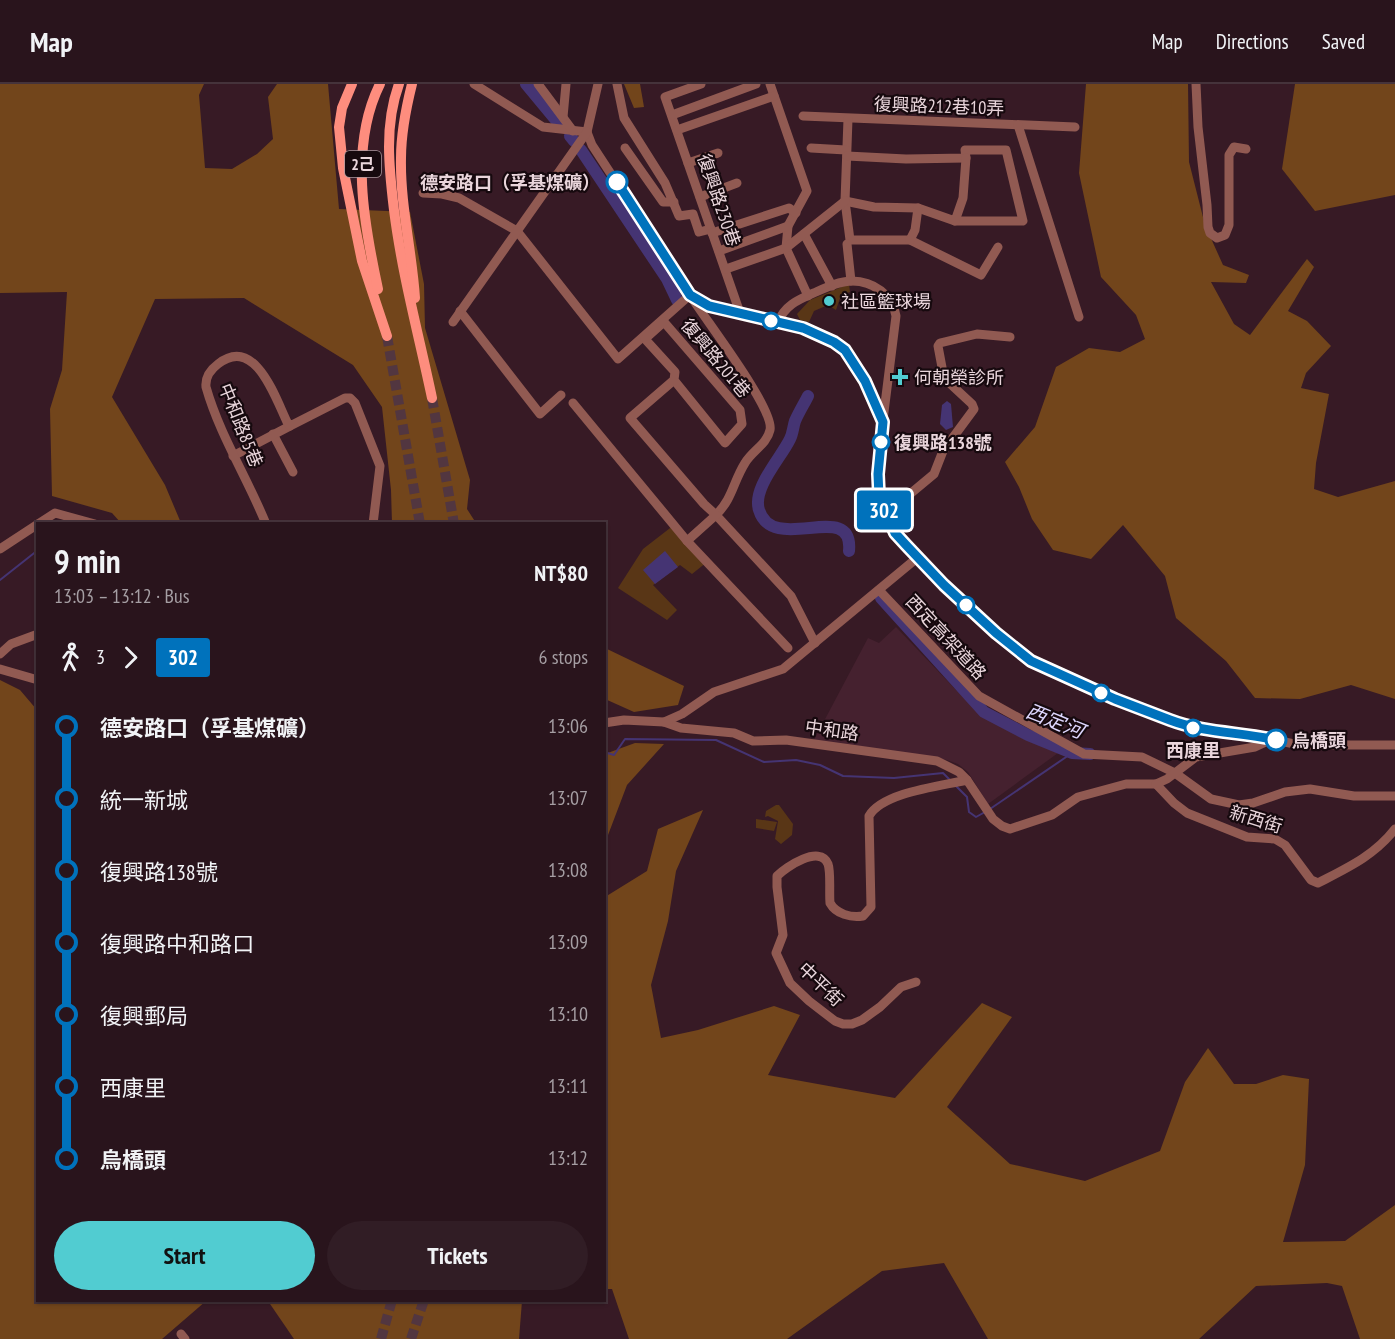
<!DOCTYPE html>
<html lang="en">
<head>
<meta charset="utf-8">
<style>
  body { margin:0; font-family:"PT Sans Narrow","Noto Sans TC",sans-serif; background:#311d25; color:#f1f3f6; height:100vh; display:flex; flex-direction:column; font-size:22px; white-space:nowrap }
  * { box-sizing:border-box; margin:0 }
  p { font-size:20px; color:#a59ea3 }
  .icon { flex:none; width:33px; height:33px; fill:none; stroke:currentColor; stroke-width:2; stroke-linecap:round; stroke-linejoin:round }
  .map { position:relative; flex:1; overflow:hidden }
  .panel { position:absolute; left:36px; top:438px; width:570px; height:780px; display:flex; flex-direction:column; background:#29141c; border-radius:0px; box-shadow:0 2px 4px #0004,0 0 0 2px #45333b }
  .panel>* { flex:none }
  .badge { padding:0 12px; border-radius:4px; font-size:21px; line-height:39px }
  .map>.badge { position:absolute; translate:-50% -50%; box-shadow:0 0 0 3px #fff }
  .legs { display:flex; align-items:center; gap:9px; height:66px; padding:0 18px; font-size:20px }
  .legs p { margin-inline-start:auto }
  .summary { display:flex; align-items:center; justify-content:space-between; height:102px; padding:0 18px }
  h1 { font-size:33px; font-weight:800; line-height:45px }
  .action { display:flex; gap:12px; margin-top:auto; padding:12px 18px }
  .action a { flex:1; height:69px; border-radius:36px; background:#51ccd1; color:#111; font-size:24px; font-weight:800; line-height:69px; text-align:center }
  .action a+a { background:#311d25; color:#f1f3f6 }
  ul { padding:0 18px; list-style:none }
  li { display:flex; align-items:center; gap:21px; height:72px; font-size:22px }
  li i { display:grid; place-items:center; width:9px; height:100%; margin:0 8px; background:currentColor }
  li i::after { content:''; width:15px; height:15px; margin:-8px; border:4px solid; border-radius:50%; background:#29141c }
  li p { margin-inline-start:auto }
  li:first-child i { background:linear-gradient(#0000 50%,currentColor 0) }
  li:last-child i { background:linear-gradient(currentColor 50%,#0000 0) }
  header { display:flex; align-items:center; gap:36px; box-sizing:border-box; height:84px; padding:0 30px; background:#29141c; border-bottom:2px solid #45333b }
  header strong { font-size:28px }
  nav { display:flex; gap:33px; margin-inline-start:auto; font-size:21px }
  .map>svg:first-child { display:block }
  .built { fill:#45212f }
  .green { fill:#593616 }
  .forest { fill:#72451b }
  .water { fill:#453473 }
  .lines { fill:none; stroke-linecap:round; stroke-linejoin:round }
  .stream { stroke:#453473; stroke-width:2 }
  .river { stroke:#453473; stroke-width:12 }
  .major-tunnel { stroke:#523640; stroke-width:10; stroke-dasharray:10 5; stroke-linecap:butt }
  .minor { stroke:#915a52; stroke-width:9 }
  .major { stroke:#fe8d7e; stroke-width:10 }
  .line-1-casing { stroke:#fff; stroke-width:14 }
  .line-1 { stroke:#0072bc; stroke-width:9 }
  .stop-1-dot { fill:#fff; stroke:#0072bc; stroke-width:3 }
  .poi-dot { fill:#51ccd1; stroke:#16090e; stroke-width:2 }
  .labels { text-anchor:middle; dominant-baseline:central; stroke-width:4.5; stroke-linejoin:round; paint-order:stroke }
  .shield { fill:#16090e; stroke:#aa989e; stroke-width:1.5 }
  .shield-label { font-size:16px; font-weight:bold; fill:#e9d5db }
  .street-label { font-size:18px; fill:#e9d5db; stroke:#16090e }
  .stop-label { font-size:18px; font-weight:bold; fill:#e9d5db; stroke:#16090e; text-anchor:start }
  .poi-label { font-size:18px; fill:#e9d5db; stroke:#16090e; text-anchor:start }
  .water-label { font-size:20px; font-style:italic; fill:#ddd6fd; stroke:#16090e }
</style>
</head>
<body>
<header>
<strong>Map</strong>
<nav><a>Map</a><a>Directions</a><a>Saved</a></nav>
</header>
<div class="map">
<svg width="1395" height="1255" viewBox="0 0 1395 1255">
  <rect width="100%" height="100%" fill="#371a25"/>
  <path class="built" d="M 896,543 L 957,607 L 1058,669 L 988,720 L 968,688 L 958,680 L 947,676 L 814,656 L 868,554 L 879,559 Z"/>
  <g class="green">
    <path d="M 849,200 L 850,208 L 841,211 L 836,226 L 828,221 L 814,227 L 809,238 L 800,236 L 797,230 L 810,216 Z"/>
    <path d="M 674,441 L 707,478 L 692,490 L 680,481 L 653,501 L 677,526 L 667,536 L 618,504 L 643,465 Z"/>
    <path d="M 776,721 L 779,721 L 793,740 L 792,751 L 781,760 L 775,755 L 778,737 L 768,732 L 765,733 L 766,727 Z"/>
    <path d="M 756,735 L 777,738 L 774,747 L 756,744 Z"/>
  </g>
  <g class="forest">
    <path d="M 0,0 L 204,0 L 199,11 L 205,84 L 232,85 L 257,70 L 273,55 L 268,13 L 277,0 L 328,0 L 339,125 L 410,128 L 424,200 L 425,244 L 470,396 L 467,425 L 476,439 L 392,439 L 391,406 L 382,323 L 353,281 L 244,214 L 155,215 L 112,313 L 165,401 L 181,439 L 121,439 L 112,429 L 52,412 L 50,325 L 62,286 L 67,208 L 0,209 Z"/>
    <path d="M 624,0 L 640,0 L 644,23 L 634,24 Z"/>
    <path d="M 1086,0 L 1188,0 L 1189,78 L 1205,141 L 1223,181 L 1249,191 L 1246,199 L 1211,198 L 1234,240 L 1250,251 L 1307,175 L 1314,183 L 1288,227 L 1307,237 L 1331,262 L 1306,289 L 1301,304 L 1329,310 L 1316,379 L 1314,405 L 1338,413 L 1395,397 L 1395,615 L 1351,601 L 1300,615 L 1255,614 L 1226,577 L 1176,534 L 1165,492 L 1123,441 L 1091,475 L 1053,466 L 1032,435 L 1019,403 L 1005,378 L 1035,343 L 1056,283 L 1089,264 L 1120,268 L 1145,255 L 1136,231 L 1101,193 L 1079,89 Z"/>
    <path d="M 1295,0 L 1395,0 L 1395,111 L 1315,127 L 1282,85 Z"/>
    <path d="M 605,564 L 684,602 L 678,621 L 634,628 L 605,615 Z"/>
    <path d="M 0,596 L 20,606 L 37,626 L 38,1216 L 206,1217 L 162,1255 L 0,1255 Z"/>
    <path d="M 635,659 L 664,660 L 627,701 L 605,759 L 605,670 Z"/>
    <path d="M 703,726 L 676,787 L 668,837 L 651,901 L 661,954 L 698,946 L 774,922 L 800,931 L 768,991 L 895,1014 L 982,919 L 1012,933 L 947,1023 L 1010,1080 L 1085,1097 L 1160,1067 L 1185,998 L 1208,964 L 1234,1000 L 1256,1000 L 1283,991 L 1309,995 L 1305,1081 L 1283,1158 L 1345,1157 L 1395,1121 L 1395,1255 L 1360,1255 L 1342,1202 L 1327,1199 L 1256,1202 L 1199,1255 L 988,1255 L 944,1179 L 882,1187 L 787,1255 L 629,1255 L 612,1205 L 605,1205 L 605,813 L 647,787 L 658,745 Z"/>
    <path d="M 268,1217 L 522,1217 L 519,1255 L 294,1255 Z"/>
  </g>
  <g class="water">
    <path d="M 947,317 L 951,320 L 953,343 L 946,346 L 940,340 L 942,321 Z"/>
    <path d="M 665,467 L 678,483 L 655,500 L 643,486 Z"/>
  </g>
  <g class="lines">
    <g class="stream">
      <path d="M 0,496 L 38,466"/>
      <path d="M 604,668 L 614,671 L 625,655 L 716,656 L 764,678 L 796,676 L 820,681 L 843,692 L 894,694 L 943,689 L 951,697"/>
      <path d="M 955,701 L 967,713 L 969,728 L 976,733 L 985,728"/>
      <path d="M 990,725 L 1072,669"/>
    </g>
    <g class="river">
      <path d="M 526,0 L 560,41"/>
      <path d="M 570,52 L 574,57"/>
      <path d="M 581,66 L 667,195 L 677,216"/>
      <path d="M 808,312 C 804,320 799,328 795,337 C 793,343 793,349 790,355 C 781,374 752,404 759,426 C 773,472 854,414 849,467"/>
      <path d="M 881,514 L 984,628 L 1028,651 L 1072,669 L 1090,670"/>
    </g>
    <g class="major-tunnel">
      <path d="M 387,252 L 420,440"/>
      <path d="M 432,314 L 454,440"/>
      <path d="M 381,1255 L 392,1216"/>
      <path d="M 411,1255 L 424,1216"/>
    </g>
    <g class="minor">
      <path d="M 474,0 L 543,43 L 587,48"/>
      <path d="M 538,0 L 573,47"/>
      <path d="M 598,0 L 587,48 L 592,61 L 690,211 L 709,222 L 803,245 L 834,258 L 845,266 L 857,282 L 872,312 L 883,338 L 878,390 L 879,413 L 895,449 L 944,501 L 996,549 L 1031,577 L 1115,615 L 1189,643 L 1251,651 L 1299,661 L 1395,661"/>
      <path d="M 617,0 L 624,34 L 665,99 L 679,132 L 693,130 L 699,148 L 711,145"/>
      <path d="M 701,0 L 665,13 L 740,229"/>
      <path d="M 770,0 L 807,107 L 788,142 L 786,164 L 808,212"/>
      <path d="M 1196,0 L 1198,43 L 1207,121 L 1208,143 L 1210,149 L 1217,154 L 1225,151 L 1229,141 L 1229,71 L 1234,63 L 1246,65"/>
      <path d="M 672,31 L 756,0"/>
      <path d="M 803,32 L 1075,43"/>
      <path d="M 563,33 L 566,0"/>
      <path d="M 848,35 L 845,117 L 850,156 L 910,156 L 981,191 L 998,163"/>
      <path d="M 1018,41 L 1079,233"/>
      <path d="M 677,46 L 774,12"/>
      <path d="M 625,64 L 663,118 L 674,118"/>
      <path d="M 811,64 L 846,66"/>
      <path d="M 847,72 L 906,75 L 966,74 L 965,66 L 1006,66 L 1023,137 L 955,137"/>
      <path d="M 688,79 L 718,69"/>
      <path d="M 423,109 L 442,110 L 459,114 L 517,147 L 618,275 L 690,211 C 704,234 775,325 770,346 C 767,360 752,367 745,379 C 733,398 733,414 716,431 L 791,512 L 815,559"/>
      <path d="M 700,113 L 737,99"/>
      <path d="M 845,117 L 874,123 L 918,124 L 955,137 L 963,114 L 966,74"/>
      <path d="M 712,149 L 789,124 L 796,129"/>
      <path d="M 804,150 L 832,202"/>
      <path d="M 910,156 L 915,146 L 918,124"/>
      <path d="M 847,160 L 851,197"/>
      <path d="M 719,167 L 788,142"/>
      <path d="M 726,185 L 786,164 L 845,117"/>
      <path d="M 460,227 L 540,330 L 561,311"/>
      <path d="M 453,238 L 587,48"/>
      <path d="M 778,239 C 784,221 800,215 816,208 C 827,203 840,197 852,197 C 873,197 893,211 896,232 L 883,336"/>
      <path d="M 674,296 L 675,288 L 645,255 L 664,238 L 740,326 L 742,340 L 725,359 L 674,296 L 630,334 L 704,420 L 716,431 L 687,457"/>
      <path d="M 573,319 L 687,457 L 788,564"/>
      <path d="M 273,350 L 293,388"/>
      <path d="M 233,372 L 290,342"/>
      <path d="M 885,428 L 892,425 L 934,390 L 943,367 L 974,325 L 972,320 L 944,294 L 938,262 L 940,259 L 977,250 L 1010,253"/>
      <path d="M 38,440 L 55,429 L 95,440"/>
      <path d="M 266,440 C 247,393 220,352 206,303 C 205,293 210,286 218,280 C 255,251 275,313 287,338 L 290,342 L 345,314 L 350,314 L 355,319 L 380,382 L 373,440"/>
      <path d="M 0,465 L 38,440"/>
      <path d="M 879,506 L 979,612 L 1084,670 L 1142,673 L 1175,689 L 1211,715 L 1239,721 L 1253,719 L 1285,708 L 1310,705 L 1354,712 L 1395,712"/>
      <path d="M 0,570 L 11,560 L 38,550"/>
      <path d="M 0,585 L 38,596"/>
      <path d="M 664,638 L 681,644 L 734,649 L 753,657 L 786,656 L 937,677 L 959,688 L 967,696 L 993,735 L 1002,742 L 1010,745 L 1052,731 L 1078,713 L 1126,700 L 1156,700 L 1167,695 L 1196,673 L 1255,663 L 1272,655"/>
      <path d="M 604,639 L 624,636 L 664,638 L 682,630 L 714,608 L 783,585 L 917,474"/>
      <path d="M 1156,700 L 1174,719 L 1187,729 L 1247,753 L 1275,755 L 1285,761 L 1311,796 L 1318,799 C 1347,784 1374,772 1395,745"/>
      <path d="M 916,898 L 901,903 L 880,923 L 862,936 L 852,940 L 843,940 L 835,937 L 809,917 L 790,899 L 776,869 L 783,851 L 777,803 L 777,792 C 786,783 820,760 828,780 C 831,788 829,809 830,819 C 836,830 851,834 863,832 L 871,823 L 869,732 C 883,708 942,702 967,696"/>
      <path d="M 181,1250 L 185,1255"/>
    </g>
    <g class="major">
      <path d="M 352,0 L 342,24 L 339,43 L 343,84 L 362,177 L 387,252"/>
      <path d="M 399,0 C 384,41 389,84 394,126 C 402,190 419,252 432,314"/>
      <path d="M 412,0 C 406,24 401,50 401,74 C 400,121 412,167 415,214"/>
      <path d="M 378,205 C 364,140 349,62 380,0"/>
    </g>
  </g>
  <g class="lines">
    <defs>
      <path id="line-1" d="M 617,98 L 690,211 L 709,222 L 803,244 L 834,258 L 845,266 L 865,297 L 883,338 L 878,390 L 879,412 L 895,449 L 906,461 L 944,501 L 996,549 L 1031,577 L 1115,615 L 1170,636 C 1204,649 1241,648 1276,656"/>
    </defs>
    <use href="#line-1" class="line-1-casing"/>
    <use href="#line-1" class="line-1"/>
  </g>
  <g class="stop-1-dot">
    <circle cx="617" cy="98" r="10"/>
    <circle cx="771" cy="237" r="8"/>
    <circle cx="881" cy="358" r="8"/>
    <circle cx="966" cy="521" r="8"/>
    <circle cx="1101" cy="609" r="8"/>
    <circle cx="1193" cy="644" r="8"/>
    <circle cx="1276" cy="656" r="10"/>
  </g>
  <g class="poi-dot">
    <circle cx="829" cy="217" r="6"/>
    <path d="M897 284h6v6h6v6h-6v6h-6v-6h-6v-6h6z"/>
  </g>
  <g class="labels">
    <rect class="shield" x="345" y="67" width="36" height="26" rx="4.5"/>
    <g class="shield-label">
      <text x="363" y="80">2己</text>
    </g>
    <g class="street-label">
      <text transform="translate(939 22) rotate(2)">復興路212巷10弄</text>
      <text transform="translate(719 116) rotate(71)">復興路230巷</text>
      <text transform="translate(716 274) rotate(50)">復興路201巷</text>
      <text transform="translate(241 341) rotate(68)">中和路85巷</text>
      <text transform="translate(946 553) rotate(47)">西定高架道路</text>
      <text transform="translate(832 646) rotate(8)">中和路</text>
      <text transform="translate(1256 735) rotate(17)">新西街</text>
      <text transform="translate(821 900) rotate(44)">中平街</text>
    </g>
    <g class="stop-label">
      <text x="600" y="98" text-anchor="end">德安路口（孚基煤礦）</text>
      <text x="894" y="358">復興路138號</text>
      <text x="1292" y="656">烏橋頭</text>
      <text x="1193" y="666" text-anchor="middle">西康里</text>
    </g>
    <g class="poi-label">
      <text x="841" y="217">社區籃球場</text>
      <text x="914" y="293">何朝榮診所</text>
    </g>
    <g class="water-label">
      <text transform="translate(1055 637) rotate(22)">西定河</text>
    </g>
  </g>
</svg>
<b class="badge" style="left:884px;top:426px;background:#0072bc;color:#fff">302</b>
<section class="panel">
<div class="summary"><div><h1>9 min</h1><p>13:03 – 13:12 · Bus</p></div><b>NT$80</b></div>
<div class="legs"><svg class="icon" aria-label="walk" viewBox="0 0 24 24"><circle cx="13" cy="4" r="2"/><path d="M13 8l-2 6 4 7M11 14l-3 7M7 12l3-4h3l4 4"/></svg>3<svg class="icon" aria-label="forward" viewBox="0 0 24 24"><path d="M9 5l7 7-7 7"/></svg><b class="badge" style="background:#0072bc;color:#fff">302</b><p>6 stops</p></div>
<ul>
<li><i style="color:#0072bc"></i><b>德安路口（孚基煤礦）</b><p>13:06</p></li>
<li><i style="color:#0072bc"></i><span>統一新城</span><p>13:07</p></li>
<li><i style="color:#0072bc"></i><span>復興路138號</span><p>13:08</p></li>
<li><i style="color:#0072bc"></i><span>復興路中和路口</span><p>13:09</p></li>
<li><i style="color:#0072bc"></i><span>復興郵局</span><p>13:10</p></li>
<li><i style="color:#0072bc"></i><span>西康里</span><p>13:11</p></li>
<li><i style="color:#0072bc"></i><b>烏橋頭</b><p>13:12</p></li>
</ul>
<div class="action"><a>Start</a><a>Tickets</a></div>
</section>
</div>
</body>
</html>
